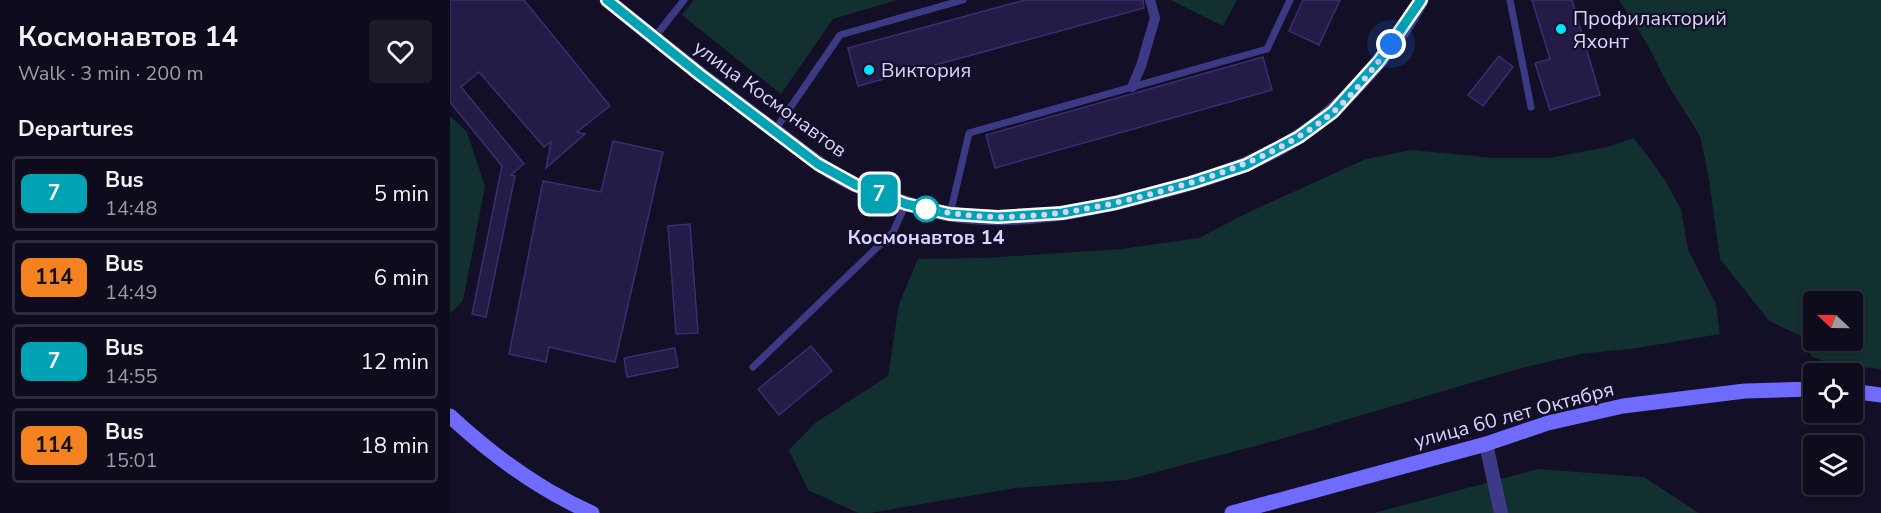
<!DOCTYPE html>
<html lang="en">
<head>
<meta charset="utf-8">
<style>
  body { margin:0; font-family:"Nunito Sans",sans-serif; background:#1c1929; color:#f1f3f6; height:100vh; display:flex; flex-direction:column; font-size:22px; white-space:nowrap }
  * { box-sizing:border-box; margin:0 }
  p { font-size:20px; color:#9b9ba3 }
  .icon { flex:none; width:33px; height:33px; fill:none; stroke:currentColor; stroke-width:2; stroke-linecap:round; stroke-linejoin:round }
  .map { position:relative; flex:1; overflow:hidden }
  .panel { display:flex; flex-direction:column; background:#0e0b1c; width:450px }
  .panel>* { flex:none }
  .badge { padding:0 12px; border-radius:9px; font-size:21px; line-height:39px }
  .needle { width:39px; rotate:292deg }
  .tools { position:absolute; left:1353px; top:291px; display:grid; gap:12px }
  .tools a { display:grid; place-items:center; width:60px; height:60px; border-radius:6px; background:#0e0b1c; box-shadow:0 3px 9px #0003,0 0 0 2px #2e2b3b; font-size:30px }
  .you { position:absolute; width:30px; height:30px; margin:-15px; border:4px solid #fff; border-radius:50%; background:#1a73e8; box-shadow:0 0 0 9px #1a73e833 }
  .map>.badge { position:absolute; translate:-50% -50%; box-shadow:0 0 0 3px #fff }
  h2 { padding:0 18px; font-size:22px; line-height:54px }
  .round { display:grid; place-items:center; flex:none; width:63px; height:63px; border-radius:6px; background:#1c1929 }
  .head { display:flex; align-items:center; justify-content:space-between; height:102px; padding:0 18px }
  h1 { font-size:28px; font-weight:700; line-height:45px }
  ul { padding:0; list-style:none }
  li { display:flex; align-items:center; gap:18px; height:75px; margin:0 12px 9px; padding:0 6px; border:3px solid #2e2b3b; border-radius:6px }
  li div { flex:1 }
  li b { display:block; font-size:22px }
  li em { font-style:normal }
  li .badge { min-width:66px; font-weight:700; text-align:center }
  main { display:flex; flex:1; min-height:0 }
  .map>svg:first-child { display:block }
  .green { fill:#12302f; fill-rule:evenodd }
  .building { fill:#241b47; stroke:#3b2d73; stroke-width:1.5 }
  .lines { fill:none; stroke-linecap:round; stroke-linejoin:round }
  .service { stroke:#3d3a85; stroke-width:7 }
  .pedestrian { stroke:#3d3a85; stroke-width:10 }
  .minor { stroke:#3d3a85; stroke-width:14 }
  .tertiary { stroke:#3d3a85; stroke-width:15 }
  .secondary { stroke:#6f6bff; stroke-width:15 }
  .line-casing { stroke:#fff; stroke-width:14 }
  .line { stroke:#00a3b4; stroke-width:9 }
  .walk { stroke:#d9d4ff; stroke-width:6; stroke-dasharray:0 10.8 }
  .poi-dot { fill:#00e5ff; stroke:#130f26; stroke-width:2 }
  .stop-dot { fill:#fff; stroke:#00a3b4; stroke-width:3 }
  .labels { text-anchor:middle; dominant-baseline:central; stroke-width:4.5; stroke-linejoin:round; paint-order:stroke }
  .poi-label { font-size:20px; fill:#d9d4ff; stroke:#130f26; text-anchor:start }
  .street-label { font-size:20px; fill:#d9d4ff; stroke:#130f26 }
  .stop-label { font-size:20px; font-weight:bold; fill:#d9d4ff; stroke:#130f26 }
</style>
</head>
<body>
<main>
<section class="panel">
<div class="head"><div><h1>Космонавтов 14</h1><p>Walk · 3 min · 200 m</p></div><a class="round"><svg class="icon" aria-label="heart" viewBox="0 0 24 24"><path d="M12 20l-8-8c-3-5 5-10 8-4 3-6 11-1 8 4z"/></svg></a></div>
<h2>Departures</h2>
<ul>
<li><span class="badge" style="background:#00a3b4;color:#fff">7</span><div><b>Bus</b><p>14:48</p></div><em>5 min</em></li>
<li><span class="badge" style="background:#f58220;color:#111">114</span><div><b>Bus</b><p>14:49</p></div><em>6 min</em></li>
<li><span class="badge" style="background:#00a3b4;color:#fff">7</span><div><b>Bus</b><p>14:55</p></div><em>12 min</em></li>
<li><span class="badge" style="background:#f58220;color:#111">114</span><div><b>Bus</b><p>15:01</p></div><em>18 min</em></li>
</ul>
</section>
<div class="map">
<svg width="1431" height="513" viewBox="0 0 1431 513">
  <rect width="100%" height="100%" fill="#130f26"/>
  <g class="green">
    <path d="M 244,0 L 447,0 L 383,19 L 331,94 L 232,15 Z"/>
    <path d="M 721,0 L 787,0 L 773,26 Z"/>
    <path d="M 1169,0 L 1431,0 L 1431,369 L 1381,364 L 1361,356 L 1358,339 L 1319,321 L 1270,259 L 1259,179 L 1250,136 L 1218,85 L 1200,49 ZM 1364,302 L 1402,302 L 1402,340 L 1364,340 Z"/>
    <path d="M 0,116 L 17,132 L 35,186 L 13,301 L 0,313 Z"/>
    <path d="M 1184,138 L 1213,177 L 1231,209 L 1238,250 L 1266,304 L 1270,334 L 1187,348 L 1131,354 L 1068,369 L 831,439 L 676,480 L 565,488 L 420,513 L 408,513 L 358,490 L 339,450 L 365,423 L 438,376 L 449,304 L 468,259 L 536,258 L 671,249 L 749,238 L 797,213 L 916,159 L 962,150 L 1043,158 L 1099,158 L 1157,147 Z"/>
    <path d="M 1088,469 L 1194,477 L 1249,513 L 924,513 Z"/>
  </g>
  <g class="building">
    <path d="M 0,0 L 74,0 L 160,106 L 127,132 L 135,134 L 96,168 L 101,142 L 94,147 L 29,72 L 11,87 L 74,164 L 61,175 L 65,176 L 36,317 L 22,314 L 52,166 L 0,102 Z"/>
    <path d="M 575,0 L 693,0 L 694,8 L 408,86 L 398,48 Z"/>
    <path d="M 853,0 L 890,0 L 869,45 L 839,31 Z"/>
    <path d="M 1082,0 L 1122,0 L 1150,95 L 1100,110 L 1085,63 L 1100,59 Z"/>
    <path d="M 1049,56 L 1063,67 L 1033,106 L 1018,95 Z"/>
    <path d="M 813,57 L 822,90 L 545,168 L 536,135 Z"/>
    <path d="M 163,141 L 213,152 L 165,362 L 99,347 L 96,362 L 59,354 L 93,181 L 151,192 Z"/>
    <path d="M 240,224 L 248,333 L 226,334 L 218,226 Z"/>
    <path d="M 361,346 L 382,371 L 329,415 L 308,389 Z"/>
    <path d="M 225,348 L 228,367 L 177,377 L 174,358 Z"/>
  </g>
  <g class="lines">
    <g class="service">
      <path d="M 1060,0 L 1081,107"/>
      <path d="M 204,38 L 234,0"/>
      <path d="M 325,130 L 390,35 L 513,0"/>
      <path d="M 500,214 L 519,133 L 817,49 L 840,0"/>
      <path d="M 303,367 L 443,232 L 456,204"/>
    </g>
    <path class="pedestrian" d="M 682,87 L 691,66 L 705,18 L 700,0"/>
    <path class="minor" d="M 1036,444 L 1051,513"/>
    <path class="tertiary" d="M 157,0 C 211,44 265,86 320,127 C 349,148 375,172 408,186 C 437,198 468,209 500,214 C 569,225 642,210 709,192 C 758,179 808,164 851,135 C 894,106 947,47 971,0"/>
    <g class="secondary">
      <path d="M 1402,391 L 1431,395"/>
      <path d="M 0,416 C 42,455 90,490 142,513"/>
      <path d="M 782,513 L 1036,444 L 1098,423 L 1173,406 L 1295,391 L 1364,389"/>
    </g>
  </g>
  <g class="lines">
    <defs>
      <path id="line" d="M 157,0 L 249,74 L 368,164 L 406,185 L 456,204 L 500,214 L 548,217 L 612,213 L 666,203 L 741,183 L 796,165 L 849,137 L 883,112 L 929,61 L 971,0"/>
    </defs>
    <use href="#line" class="line-casing"/>
    <use href="#line" class="line"/>
    <path class="walk" d="M 476,209 C 500,213 523,217 548,217 C 602,217 653,207 705,193 C 768,176 831,155 882,113 C 902,96 926,66 941,44"/>
  </g>
  <g class="poi-dot">
    <circle cx="1111" cy="29" r="6"/>
    <circle cx="419" cy="70" r="6"/>
  </g>
  <circle class="stop-dot" cx="476" cy="209" r="12"/>
  <g class="labels">
    <g class="poi-label">
      <text x="1123" y="18">Профилакторий<tspan x="1123" dy="23">Яхонт</tspan></text>
      <text x="431" y="70">Виктория</text>
    </g>
    <g class="street-label">
      <text transform="translate(320 99) rotate(36)">улица Космонавтов</text>
      <text transform="translate(1064 415) rotate(-15)">улица 60 лет Октября</text>
    </g>
    <g class="stop-label">
      <text x="476" y="237">Космонавтов 14</text>
    </g>
  </g>
</svg>
<div class="tools">
<a><svg class="needle" viewBox="-14 -14 28 28"><path d="M0-13l5 13h-10z" fill="#e53935"/><path d="M0 13l5-13h-10z" fill="#9b9ba3"/></svg></a>
<a><svg class="icon" aria-label="locate" viewBox="0 0 24 24"><circle cx="12" cy="12" r="6"/><path d="M12 2v4M12 18v4M2 12h4M18 12h4"/></svg></a>
<a><svg class="icon" aria-label="layers" viewBox="0 0 24 24"><path d="M12 4l9 5-9 5-9-5zM3 14l9 5 9-5"/></svg></a>
</div>
<div class="you" style="left:941px;top:44px"></div>
<b class="badge" style="left:429px;top:194px;background:#00a3b4;color:#fff">7</b>
</div>
</main>
</body>
</html>
